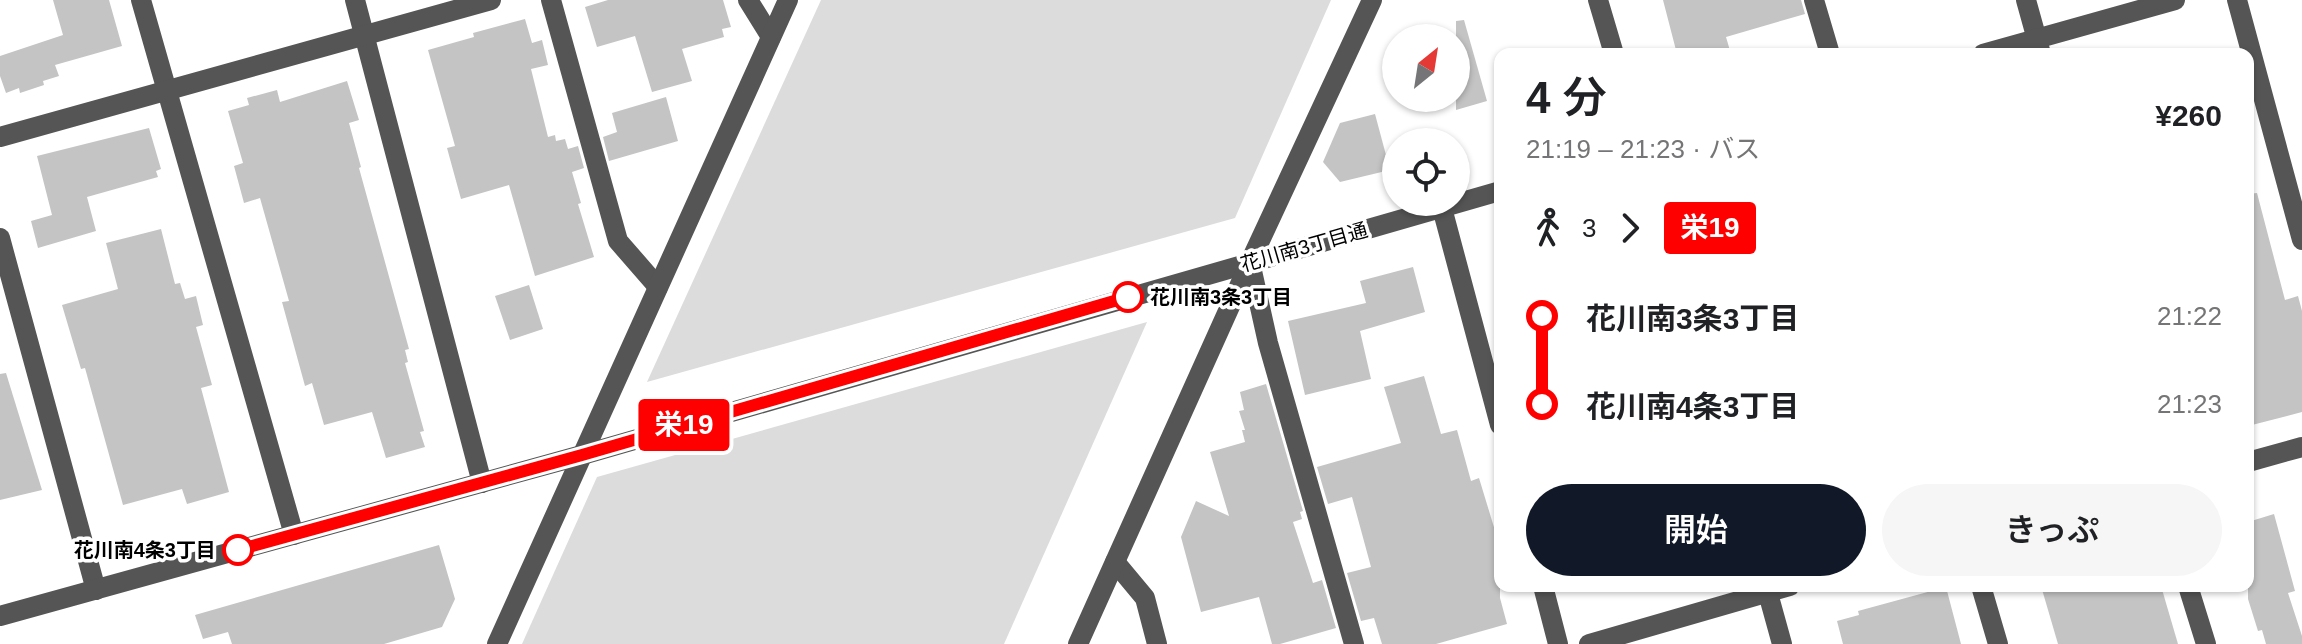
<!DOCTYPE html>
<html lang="ja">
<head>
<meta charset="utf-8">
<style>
  body { margin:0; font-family:Helvetica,"Noto Sans JP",sans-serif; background:#f6f6f6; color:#202124; height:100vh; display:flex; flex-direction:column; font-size:30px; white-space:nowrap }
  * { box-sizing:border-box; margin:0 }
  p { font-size:26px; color:#757577 }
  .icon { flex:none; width:44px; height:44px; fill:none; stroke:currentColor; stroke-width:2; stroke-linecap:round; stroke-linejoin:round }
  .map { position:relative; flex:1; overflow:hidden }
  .sheet { position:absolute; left:1494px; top:48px; width:760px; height:544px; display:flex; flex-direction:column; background:#fff; border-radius:16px; box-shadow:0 2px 6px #0004 }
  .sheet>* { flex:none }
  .badge { padding:0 16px; border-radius:6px; font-size:28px; line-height:52px }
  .needle { width:52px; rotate:30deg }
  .tools { position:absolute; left:1382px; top:24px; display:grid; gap:16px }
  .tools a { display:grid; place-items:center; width:88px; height:88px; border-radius:50%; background:#fff; box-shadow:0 2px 6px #0004; font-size:40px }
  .map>.badge { position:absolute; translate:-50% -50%; box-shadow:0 0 0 4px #fff }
  .legs { display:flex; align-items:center; gap:12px; height:88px; padding:0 32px; font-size:26px }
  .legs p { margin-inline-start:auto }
  .overview { display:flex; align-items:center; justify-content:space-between; height:136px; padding:0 32px }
  h1 { font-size:44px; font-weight:600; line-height:60px }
  .cta { display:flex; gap:16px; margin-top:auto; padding:16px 32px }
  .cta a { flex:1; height:92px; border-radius:48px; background:#111827; color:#fff; font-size:32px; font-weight:600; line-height:92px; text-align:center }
  .cta a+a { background:#f6f6f6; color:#202124 }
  ul { padding:0 32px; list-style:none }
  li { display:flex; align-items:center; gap:28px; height:88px; font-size:30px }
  li i { display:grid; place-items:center; width:12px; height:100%; margin:0 10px; background:currentColor }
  li i::after { content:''; width:20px; height:20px; margin:-10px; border:6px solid; border-radius:50%; background:#fff }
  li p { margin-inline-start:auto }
  li:first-child i { background:linear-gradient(#0000 50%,currentColor 0) }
  li:last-child i { background:linear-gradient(currentColor 50%,#0000 0) }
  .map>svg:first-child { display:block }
  .green { fill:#dcdcdc }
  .building { fill:#c4c4c4 }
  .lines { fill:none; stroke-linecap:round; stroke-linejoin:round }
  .minor { stroke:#555; stroke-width:20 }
  .line-1-casing { stroke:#fff; stroke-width:18 }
  .line-1 { stroke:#f00; stroke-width:12 }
  .stop-1-dot { fill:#fff; stroke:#f00; stroke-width:4 }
  .labels { text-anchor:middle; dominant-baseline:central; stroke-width:7; stroke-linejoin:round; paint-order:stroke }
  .street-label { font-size:20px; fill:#000; stroke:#fff }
  .stop-label { font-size:20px; font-weight:bold; fill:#000; stroke:#fff; text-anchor:start }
</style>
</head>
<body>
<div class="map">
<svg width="2302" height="644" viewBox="0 0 2302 644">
  <rect width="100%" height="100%" fill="#fff"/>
  <g class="green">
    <path d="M 821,0 L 1331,0 L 1235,218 L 647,382 Z"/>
    <path d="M 1147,322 L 1004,644 L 522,644 L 597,477 Z"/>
  </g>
  <g class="building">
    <path d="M 53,0 L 109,0 L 122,46 L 55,65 L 59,76 L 43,81 L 44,85 L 20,93 L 19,88 L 6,93 L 0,76 L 0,56 L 63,35 Z"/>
    <path d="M 608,0 L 723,0 L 731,27 L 722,29 L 724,37 L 682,49 L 692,81 L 652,92 L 635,36 L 597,47 L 585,7 Z"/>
    <path d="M 1663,0 L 1801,0 L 1805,14 L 1726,37 L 1731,54 L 1677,54 Z"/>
    <path d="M 525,19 L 532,43 L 542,40 L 548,65 L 531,69 L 548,137 L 555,135 L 556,141 L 565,139 L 568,149 L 578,146 L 584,168 L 572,172 L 581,203 L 578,204 L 594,257 L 535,276 L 509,185 L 461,199 L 447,148 L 455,146 L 428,50 L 474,37 L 473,33 Z"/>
    <path d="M 1464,20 L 1487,101 L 1456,110 L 1456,21 Z"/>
    <path d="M 347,81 L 359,120 L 349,123 L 361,167 L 359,168 L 409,349 L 405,350 L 408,362 L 405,363 L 424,431 L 420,432 L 425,447 L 386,458 L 372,412 L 324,425 L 312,383 L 305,386 L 282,302 L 289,301 L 260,198 L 244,203 L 234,166 L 243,163 L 228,111 L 249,105 L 247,98 L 277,90 L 280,102 Z"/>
    <path d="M 666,97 L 678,141 L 609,161 L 603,137 L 617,132 L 612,113 Z"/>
    <path d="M 1375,114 L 1390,170 L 1340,182 L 1323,162 L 1340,123 Z"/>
    <path d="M 149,128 L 161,169 L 156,171 L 158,177 L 87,197 L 96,231 L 38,248 L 31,221 L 52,215 L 37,156 Z"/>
    <path d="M 2257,193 L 2285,300 L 2298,296 L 2302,311 L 2302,412 L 2248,426 L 2248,194 Z"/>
    <path d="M 161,229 L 175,284 L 180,283 L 185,299 L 196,296 L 203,325 L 196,327 L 212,385 L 201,388 L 229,492 L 187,504 L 182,489 L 123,505 L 85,368 L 81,369 L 62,305 L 118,289 L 106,243 Z"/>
    <path d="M 1413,267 L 1425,312 L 1360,331 L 1371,379 L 1305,395 L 1288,321 L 1366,303 L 1360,281 Z"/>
    <path d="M 529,285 L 543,329 L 510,340 L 495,296 Z"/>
    <path d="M 6,373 L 42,490 L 0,500 L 0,374 Z"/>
    <path d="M 1424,376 L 1441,434 L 1457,430 L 1471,481 L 1479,478 L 1500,547 L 1500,598 L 1507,624 L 1436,644 L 1382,644 L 1374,618 L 1361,621 L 1347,573 L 1371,567 L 1352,497 L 1328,504 L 1317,467 L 1401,443 L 1384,387 Z"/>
    <path d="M 1266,384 L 1303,511 L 1300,512 L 1302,519 L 1293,522 L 1313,583 L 1322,580 L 1336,628 L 1280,644 L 1272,644 L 1259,597 L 1201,612 L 1181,537 L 1196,501 L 1229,516 L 1210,452 L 1245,442 L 1242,430 L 1245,430 L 1239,411 L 1244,410 L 1240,392 Z"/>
    <path d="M 2274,514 L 2295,591 L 2288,593 L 2302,636 L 2302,644 L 2266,644 L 2262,630 L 2258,631 L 2248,599 L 2248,522 Z"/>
    <path d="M 439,545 L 455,599 L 442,627 L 384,644 L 232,644 L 228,632 L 203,639 L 195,615 Z"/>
    <path d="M 2041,586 L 2161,586 L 2178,644 L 2058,644 Z"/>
    <path d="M 1946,587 L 1961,644 L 1843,644 L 1837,621 L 1859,615 L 1858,611 Z"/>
  </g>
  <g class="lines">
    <g class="minor">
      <path d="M 141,0 L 294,535"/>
      <path d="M 355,0 L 482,483"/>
      <path d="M 551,0 L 618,241 L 658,287"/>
      <path d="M 748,0 L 771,37"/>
      <path d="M 1598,0 L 1614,54"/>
      <path d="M 1814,0 L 1830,54"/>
      <path d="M 2026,0 L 2041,54"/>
      <path d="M 2237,0 L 2302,240"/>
      <path d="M 1983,54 L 2175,0"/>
      <path d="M 0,137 L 491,0"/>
      <path d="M 1442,208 L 1500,425"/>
      <path d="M 0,238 L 96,590"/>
      <path d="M 1250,262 L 1268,343 L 1354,644"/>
      <path d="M 2248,462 L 2302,447"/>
      <path d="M 1115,562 L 1145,598 L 1157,644"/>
      <path d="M 1543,586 L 1558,644"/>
      <path d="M 1766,586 L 1782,644"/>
      <path d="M 1981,586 L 1998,644"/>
      <path d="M 2188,586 L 2206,644"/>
      <path d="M 0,616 L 582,455 L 1500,191"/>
      <path d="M 497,644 L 788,0"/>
      <path d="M 1078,644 L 1250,262 L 1372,0"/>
      <path d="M 1589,644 L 1790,586"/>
    </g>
  </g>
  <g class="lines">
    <defs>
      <path id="line-1" d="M 238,550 L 582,455 L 1128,297"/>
    </defs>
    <use href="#line-1" class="line-1-casing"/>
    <use href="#line-1" class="line-1"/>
  </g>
  <g class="stop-1-dot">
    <circle cx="1128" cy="297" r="14"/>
    <circle cx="238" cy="550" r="14"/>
  </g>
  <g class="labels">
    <g class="street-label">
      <text transform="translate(1304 247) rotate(-16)">花川南3丁目通</text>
    </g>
    <g class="stop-label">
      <text x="1150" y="297">花川南3条3丁目</text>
      <text x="216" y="550" text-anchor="end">花川南4条3丁目</text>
    </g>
  </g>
</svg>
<div class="tools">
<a><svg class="needle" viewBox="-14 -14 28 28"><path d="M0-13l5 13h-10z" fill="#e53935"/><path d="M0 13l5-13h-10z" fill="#757577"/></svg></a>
<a><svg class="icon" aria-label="locate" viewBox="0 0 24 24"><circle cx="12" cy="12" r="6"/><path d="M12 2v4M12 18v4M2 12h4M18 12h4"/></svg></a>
</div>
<b class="badge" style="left:684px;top:425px;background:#f00;color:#fff">栄19</b>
<section class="sheet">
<div class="overview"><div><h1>4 分</h1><p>21:19 – 21:23 · バス</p></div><b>¥260</b></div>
<div class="legs"><svg class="icon" aria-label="walk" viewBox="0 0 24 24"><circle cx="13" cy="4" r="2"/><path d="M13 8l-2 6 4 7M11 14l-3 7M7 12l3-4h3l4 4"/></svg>3<svg class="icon" aria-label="forward" viewBox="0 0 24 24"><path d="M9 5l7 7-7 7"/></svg><b class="badge" style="background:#f00;color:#fff">栄19</b></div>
<ul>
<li><i style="color:#f00"></i><b>花川南3条3丁目</b><p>21:22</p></li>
<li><i style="color:#f00"></i><b>花川南4条3丁目</b><p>21:23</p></li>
</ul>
<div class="cta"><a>開始</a><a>きっぷ</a></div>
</section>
</div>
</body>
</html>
